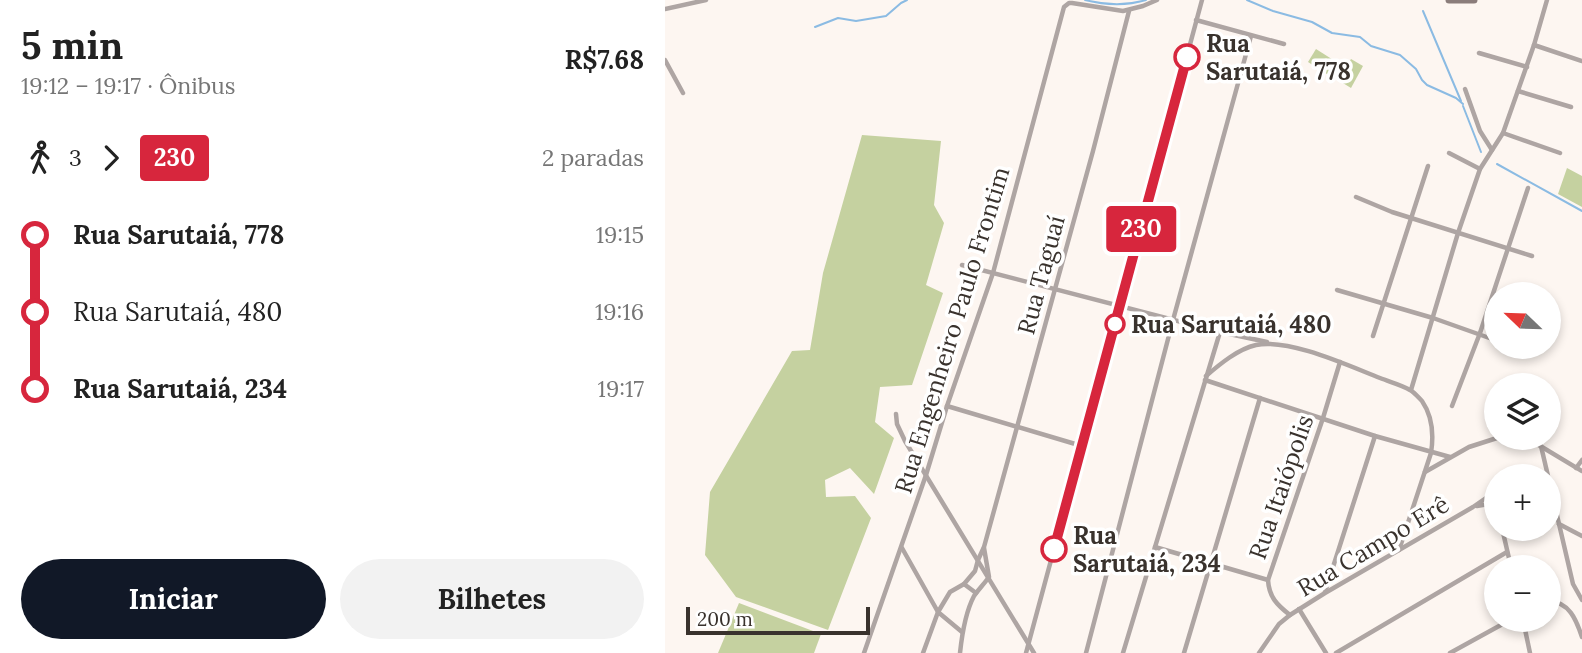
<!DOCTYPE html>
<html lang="pt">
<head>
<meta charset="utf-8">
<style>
  body { margin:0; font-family:Lora,serif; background:#f2f2f2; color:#222; height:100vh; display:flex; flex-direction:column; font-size:26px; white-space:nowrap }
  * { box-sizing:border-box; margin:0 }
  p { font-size:23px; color:#767676 }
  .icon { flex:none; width:38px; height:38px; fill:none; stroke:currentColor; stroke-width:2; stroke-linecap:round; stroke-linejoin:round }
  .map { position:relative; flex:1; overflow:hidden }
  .panel { display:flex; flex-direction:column; background:#fff; width:665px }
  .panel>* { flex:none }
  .badge { padding:0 14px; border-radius:5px; font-size:24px; line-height:46px }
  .needle { width:46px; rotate:293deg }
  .buttons { position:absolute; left:819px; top:282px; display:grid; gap:14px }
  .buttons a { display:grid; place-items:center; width:77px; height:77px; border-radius:50%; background:#fff; box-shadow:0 4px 10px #0003; font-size:35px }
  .scale { position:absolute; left:21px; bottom:18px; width:184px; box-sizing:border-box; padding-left:7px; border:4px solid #39322d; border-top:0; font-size:19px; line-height:24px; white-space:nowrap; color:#39322d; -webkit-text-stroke:5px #fff; paint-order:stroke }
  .map>.badge { position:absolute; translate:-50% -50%; box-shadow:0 0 0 4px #fff }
  .legs { display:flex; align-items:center; gap:10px; height:77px; padding:0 21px; font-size:23px }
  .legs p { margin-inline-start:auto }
  .overview { display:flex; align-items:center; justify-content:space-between; height:119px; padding:0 21px }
  h1 { font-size:38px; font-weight:700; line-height:52px }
  .primary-button { display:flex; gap:14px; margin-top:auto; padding:14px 21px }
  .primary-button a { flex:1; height:80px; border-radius:42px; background:#111827; color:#fff; font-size:28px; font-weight:700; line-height:80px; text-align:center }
  .primary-button a+a { background:#f2f2f2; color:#222 }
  ul { padding:0 21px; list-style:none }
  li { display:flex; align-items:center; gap:24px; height:77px; font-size:26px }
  li i { display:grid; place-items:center; width:10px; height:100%; margin:0 9px; background:currentColor }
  li i::after { content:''; width:18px; height:18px; margin:-9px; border:5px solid; border-radius:50%; background:#fff }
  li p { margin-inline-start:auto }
  li:first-child i { background:linear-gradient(#0000 50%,currentColor 0) }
  li:last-child i { background:linear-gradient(currentColor 50%,#0000 0) }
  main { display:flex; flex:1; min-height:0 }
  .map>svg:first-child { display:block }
  .green { fill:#c5d1a0 }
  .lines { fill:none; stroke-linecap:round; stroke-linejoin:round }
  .stream { stroke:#8bbbe3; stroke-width:2 }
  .minor { stroke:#aea5a3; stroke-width:4.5 }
  .secondary { stroke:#8b7d7b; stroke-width:7 }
  .line-1-casing { stroke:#fff; stroke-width:16 }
  .line-1 { stroke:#d7263d; stroke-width:10 }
  .stop-1-dot { fill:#fff; stroke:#d7263d; stroke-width:3.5 }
  .labels { text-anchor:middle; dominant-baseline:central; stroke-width:7; stroke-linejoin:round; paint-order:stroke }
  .stop-label { font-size:24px; font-weight:bold; fill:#39322d; stroke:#fff; text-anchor:start }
  .street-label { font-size:24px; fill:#39322d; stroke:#fff }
</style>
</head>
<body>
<main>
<section class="panel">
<div class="overview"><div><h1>5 min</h1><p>19:12 – 19:17 · Ônibus</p></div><b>R$7.68</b></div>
<div class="legs"><svg class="icon" aria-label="walk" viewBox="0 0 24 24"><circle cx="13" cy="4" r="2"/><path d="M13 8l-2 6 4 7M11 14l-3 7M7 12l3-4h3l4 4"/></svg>3<svg class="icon" aria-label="forward" viewBox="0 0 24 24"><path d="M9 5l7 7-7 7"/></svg><b class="badge" style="background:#d7263d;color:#fff">230</b><p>2 paradas</p></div>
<ul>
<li><i style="color:#d7263d"></i><b>Rua Sarutaiá, 778</b><p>19:15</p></li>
<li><i style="color:#d7263d"></i><span>Rua Sarutaiá, 480</span><p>19:16</p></li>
<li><i style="color:#d7263d"></i><b>Rua Sarutaiá, 234</b><p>19:17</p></li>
</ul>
<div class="primary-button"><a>Iniciar</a><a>Bilhetes</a></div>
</section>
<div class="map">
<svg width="917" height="653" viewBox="0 0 917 653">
  <rect width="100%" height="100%" fill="#fdf6f1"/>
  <g class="green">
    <path d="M 651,49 L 673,63 L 665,76 L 643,62 Z"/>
    <path d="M 686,59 L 698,66 L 686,88 L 673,80 Z"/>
    <path d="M 197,135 L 276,141 L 269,205 L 279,223 L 261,285 L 278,293 L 247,385 L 215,387 L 210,422 L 229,438 L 209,494 L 185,468 L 160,480 L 161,497 L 190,496 L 206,518 L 163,630 L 71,597 L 40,555 L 45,492 L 127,351 L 145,350 L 158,273 Z"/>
    <path d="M 902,168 L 917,176 L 917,207 L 893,194 Z"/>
    <path d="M 74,603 L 156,634 L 149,653 L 53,653 Z"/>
  </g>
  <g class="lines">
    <g class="stream">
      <path d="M 420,0 C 440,5 461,6 481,0"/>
      <path d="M 582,0 L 608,11 L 647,22 L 667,33 L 695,37 L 706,46 L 735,55 L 751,69 L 757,80 L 762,85 L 791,98 L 798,104"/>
      <path d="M 758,11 L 796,101"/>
      <path d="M 150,27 L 173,18 L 191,21 L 221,16 L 236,3 L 242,0"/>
      <path d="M 798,106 L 816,152"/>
      <path d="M 832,164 L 917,211"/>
    </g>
    <g class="minor">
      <path d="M 0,9 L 41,0"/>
      <path d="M 531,20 L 619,44"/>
      <path d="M 869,45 L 917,61"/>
      <path d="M 814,53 L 862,67"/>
      <path d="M 0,60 L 18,93"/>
      <path d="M 800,89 L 815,131 L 827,150"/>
      <path d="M 853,91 L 906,107"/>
      <path d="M 838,133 L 895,153"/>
      <path d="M 784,153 L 815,169"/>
      <path d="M 691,197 L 727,212 L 867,256"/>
      <path d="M 297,265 L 555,332 L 602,342"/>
      <path d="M 672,290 L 768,318 L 830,340"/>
      <path d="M 708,336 L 763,166"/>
      <path d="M 541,376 C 555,364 573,349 591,345 C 624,338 684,366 715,378 C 725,382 737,385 745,390 C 749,392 754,398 757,401 C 768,417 769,434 766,453 L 734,550"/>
      <path d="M 540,380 L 710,436 L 785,457"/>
      <path d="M 746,390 L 793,233 L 815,169 L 838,133 L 869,45 L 882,0"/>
      <path d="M 282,406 L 417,446"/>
      <path d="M 787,406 L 815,333 L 863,188"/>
      <path d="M 231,414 L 232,424 L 240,441 L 369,653"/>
      <path d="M 862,438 L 917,471"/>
      <path d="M 876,446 L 883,476"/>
      <path d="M 911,468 L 917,460"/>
      <path d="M 760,472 L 804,447 L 832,438"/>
      <path d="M 884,481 L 908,584 L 917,600"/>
      <path d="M 812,506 L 829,503"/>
      <path d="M 831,507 L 831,508"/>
      <path d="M 894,524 L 917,536"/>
      <path d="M 837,528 L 846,567"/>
      <path d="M 490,547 L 603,580"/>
      <path d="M 237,548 L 273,612 L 297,632"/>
      <path d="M 299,584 L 310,571 L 313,560 L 319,547 L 428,151 L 464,11"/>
      <path d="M 660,592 L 710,436"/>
      <path d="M 884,601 C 904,602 911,619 917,637"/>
      <path d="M 634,609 L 661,653"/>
      <path d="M 625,615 C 612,605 604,597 603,580 L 658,418 L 675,362"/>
      <path d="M 858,620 L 865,653"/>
      <path d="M 199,653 L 261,475 L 282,406 L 328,273 L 399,7 L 404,3 L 407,3 L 458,11 L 478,6 L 492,0"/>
      <path d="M 258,653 L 273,612 L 285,592 L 299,584 L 311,593"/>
      <path d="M 295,653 C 297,634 300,613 309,596 C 313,590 319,584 324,577 L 319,548"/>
      <path d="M 361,653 L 537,0"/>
      <path d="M 421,653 L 508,320 L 586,36"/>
      <path d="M 458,653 L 555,332"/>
      <path d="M 519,653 L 595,398"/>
      <path d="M 594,653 L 614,624 L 625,615 L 660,593 L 808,507 L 821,498 L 831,494"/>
      <path d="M 671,653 L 842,552"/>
      <path d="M 785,653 L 845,620"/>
    </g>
    <path class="secondary" d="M 784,0 L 809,0"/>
  </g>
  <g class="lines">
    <defs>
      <path id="line-1" d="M 389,549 L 522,57"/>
    </defs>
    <use href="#line-1" class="line-1-casing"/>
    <use href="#line-1" class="line-1"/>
  </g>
  <g class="stop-1-dot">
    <circle cx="522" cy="57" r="12"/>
    <circle cx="450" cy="324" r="9"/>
    <circle cx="389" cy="549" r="12"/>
  </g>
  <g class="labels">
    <g class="stop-label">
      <text x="541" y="43">Rua<tspan x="541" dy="28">Sarutaiá, 778</tspan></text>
      <text x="466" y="324">Rua Sarutaiá, 480</text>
      <text x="408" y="535">Rua<tspan x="408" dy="28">Sarutaiá, 234</tspan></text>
    </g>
    <g class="street-label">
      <text transform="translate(376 275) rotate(-75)">Rua Taguaí</text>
      <text transform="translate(287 330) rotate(-73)">Rua Engenheiro Paulo Frontim</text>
      <text transform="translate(616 487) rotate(-71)">Rua Itaiópolis</text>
      <text transform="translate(708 546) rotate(-31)">Rua Campo Erê</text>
    </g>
  </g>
</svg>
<div class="buttons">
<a><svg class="needle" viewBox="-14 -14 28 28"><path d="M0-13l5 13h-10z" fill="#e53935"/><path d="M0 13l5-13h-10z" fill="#767676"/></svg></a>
<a><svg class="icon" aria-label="layers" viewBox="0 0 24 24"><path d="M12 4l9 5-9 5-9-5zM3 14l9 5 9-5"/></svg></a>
<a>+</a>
<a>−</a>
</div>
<div class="scale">200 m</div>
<b class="badge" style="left:476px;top:229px;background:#d7263d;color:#fff">230</b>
</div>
</main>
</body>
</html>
